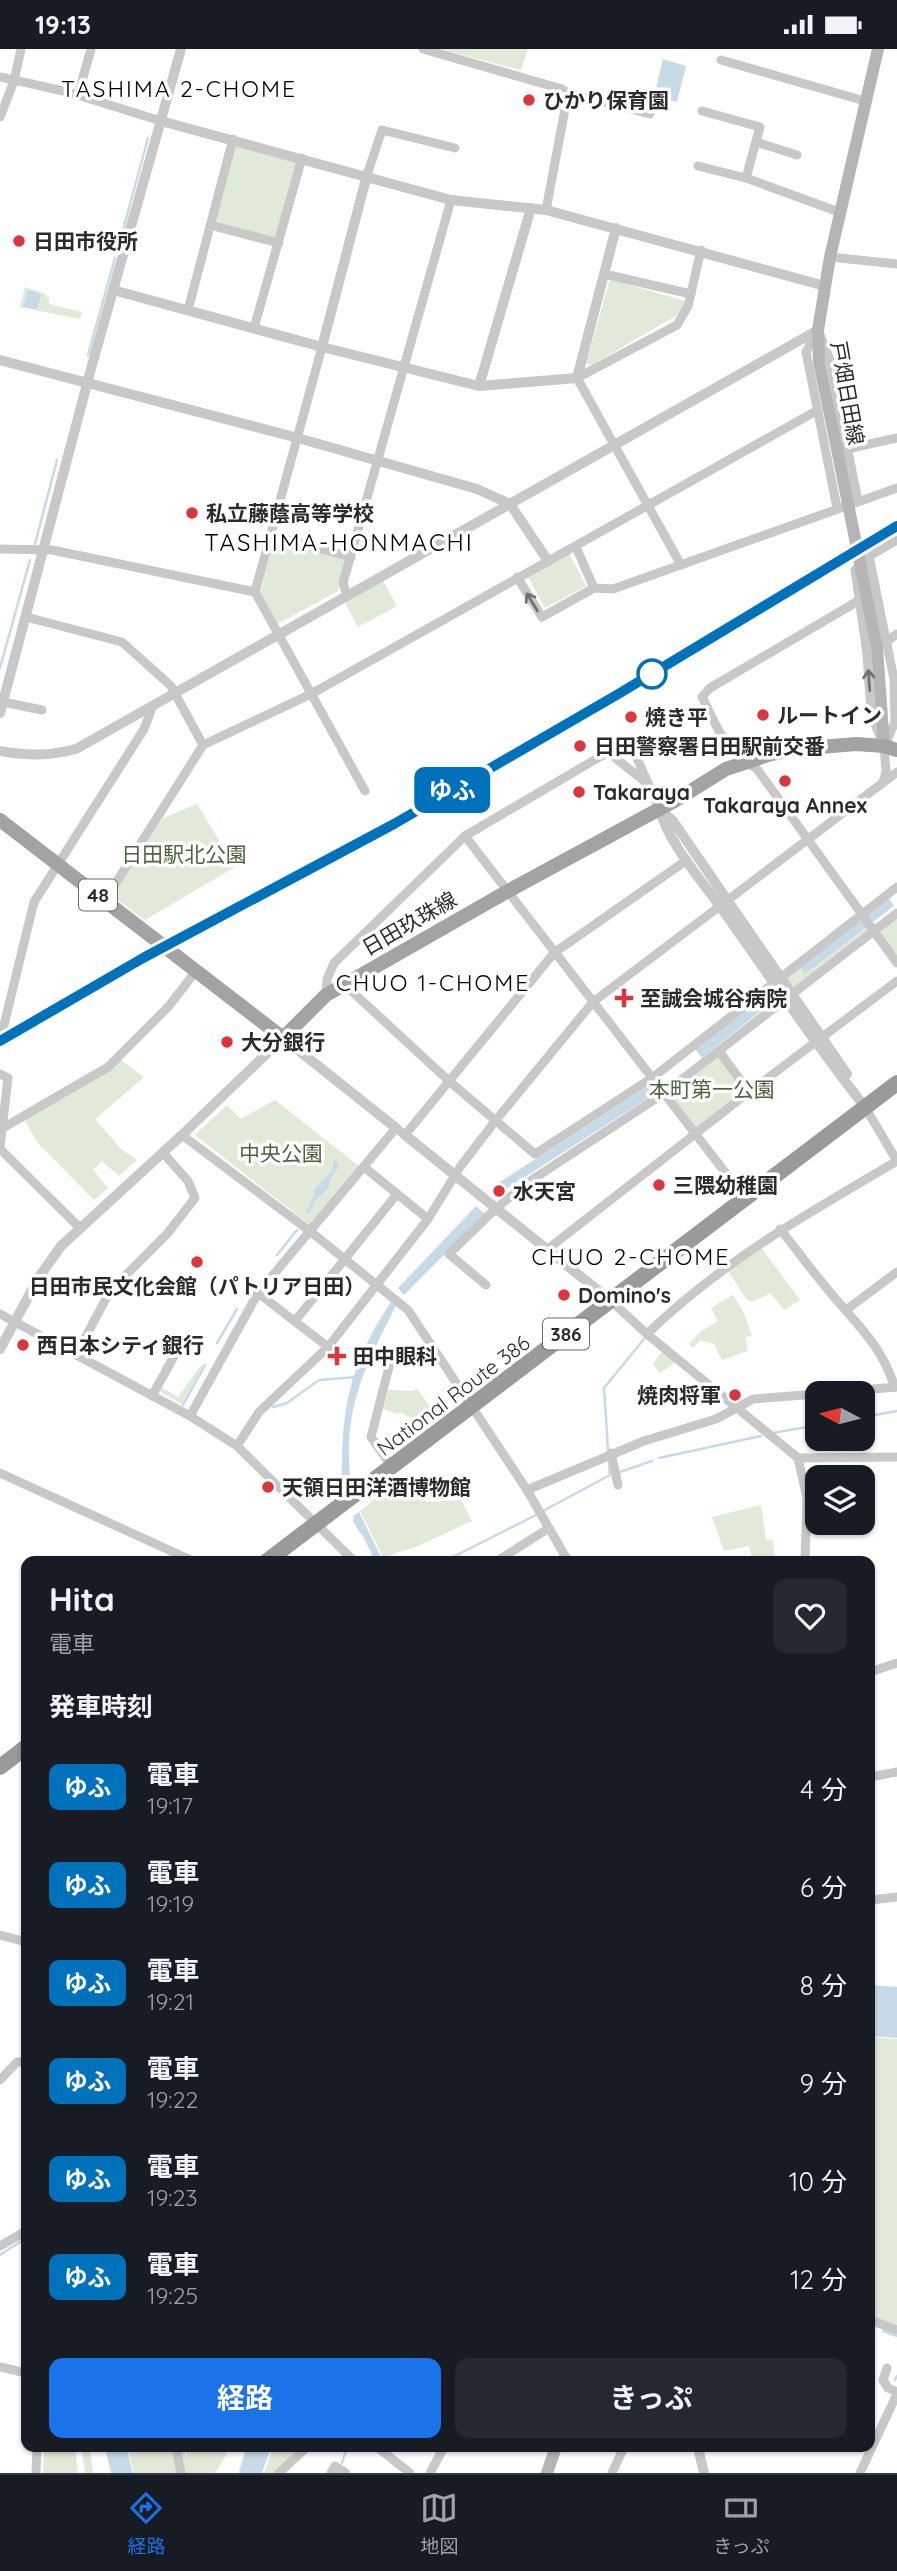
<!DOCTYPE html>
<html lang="ja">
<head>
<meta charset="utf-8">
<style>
  body { margin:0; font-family:Quicksand,"Noto Sans JP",sans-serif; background:#242831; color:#f1f3f6; height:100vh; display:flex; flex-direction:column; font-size:26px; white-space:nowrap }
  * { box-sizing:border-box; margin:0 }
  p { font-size:23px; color:#9ea1a6 }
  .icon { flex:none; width:38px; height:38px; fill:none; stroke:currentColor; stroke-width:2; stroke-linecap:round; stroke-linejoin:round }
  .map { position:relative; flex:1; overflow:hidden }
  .sheet { position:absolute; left:21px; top:1507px; width:854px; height:896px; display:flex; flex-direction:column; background:#171b24; border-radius:14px; box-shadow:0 2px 5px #0004 }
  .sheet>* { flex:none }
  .badge { padding:0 14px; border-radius:10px; font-size:24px; line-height:46px }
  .needle { width:46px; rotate:277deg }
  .buttons { position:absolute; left:805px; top:1332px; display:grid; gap:14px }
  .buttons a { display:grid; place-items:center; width:70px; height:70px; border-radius:14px; background:#171b24; box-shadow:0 2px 5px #0004; font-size:35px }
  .map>.badge { position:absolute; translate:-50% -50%; box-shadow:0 0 0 4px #fff }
  h2 { padding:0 28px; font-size:26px; line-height:63px }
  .round { display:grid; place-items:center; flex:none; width:74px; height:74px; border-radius:14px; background:#242831 }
  .summary { display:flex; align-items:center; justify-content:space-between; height:119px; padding:0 28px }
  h1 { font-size:33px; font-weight:700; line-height:52px }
  .action { display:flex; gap:14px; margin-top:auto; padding:14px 28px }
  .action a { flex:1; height:80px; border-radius:14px; background:#1a73e8; color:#fff; font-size:28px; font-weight:700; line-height:80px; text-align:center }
  .action a+a { background:#242831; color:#f1f3f6 }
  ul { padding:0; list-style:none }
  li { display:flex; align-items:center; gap:21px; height:98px; padding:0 28px }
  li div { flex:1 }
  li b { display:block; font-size:26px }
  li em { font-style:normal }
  li .badge { min-width:77px; font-weight:700; text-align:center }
  .status { display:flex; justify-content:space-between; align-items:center; height:49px; padding:0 35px; background:#171b24; direction:ltr }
  .status svg { height:19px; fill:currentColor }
  .dock { display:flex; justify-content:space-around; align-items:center; height:98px; border-top:2px solid #363941; background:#171b24; font-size:19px; color:#9ea1a6 }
  .dock a { display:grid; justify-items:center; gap:4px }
  .dock .selected { color:#1a73e8 }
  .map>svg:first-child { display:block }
  .green { fill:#e1e9d9 }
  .water { fill:#c6dae8 }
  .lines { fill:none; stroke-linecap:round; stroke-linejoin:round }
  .stream { stroke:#c6dae8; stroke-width:2.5 }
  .river { stroke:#c6dae8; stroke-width:18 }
  .minor { stroke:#c8c8c8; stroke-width:9 }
  .tertiary { stroke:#c8c8c8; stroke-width:10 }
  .secondary { stroke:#b5b5b5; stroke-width:12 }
  .primary { stroke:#a3a3a3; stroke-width:14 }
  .trunk { stroke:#9a9a9a; stroke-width:16 }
  .rail-casing { stroke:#808080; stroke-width:5 }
  .rail { stroke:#fff; stroke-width:2.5; stroke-dasharray:8; stroke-linecap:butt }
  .secondary-bridge { stroke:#b5b5b5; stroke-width:12 }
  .oneway { stroke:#727272 }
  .line-casing { stroke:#fff; stroke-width:16 }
  .line { stroke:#0072bc; stroke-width:10 }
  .poi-dot { fill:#da363c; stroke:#fff; stroke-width:2.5 }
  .stop-dot { fill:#fff; stroke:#0072bc; stroke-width:3.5 }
  .labels { text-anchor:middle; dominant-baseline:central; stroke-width:7; stroke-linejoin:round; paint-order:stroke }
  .shield { fill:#fff; stroke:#6b6b6b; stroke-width:2 }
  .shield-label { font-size:19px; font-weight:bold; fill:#2b2b2b }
  .poi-label { font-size:21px; font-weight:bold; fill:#2b2b2b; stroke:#fff; text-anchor:start }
  .street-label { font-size:21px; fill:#2b2b2b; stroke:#fff }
  .park-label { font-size:21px; fill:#4d643c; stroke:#fff }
  .neighbourhood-label { font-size:23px; letter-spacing:2px; fill:#000; stroke:#fff }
  .quarter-label { font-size:24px; letter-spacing:2px; fill:#000; stroke:#fff }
</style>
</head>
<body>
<div class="status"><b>19:13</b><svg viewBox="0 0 49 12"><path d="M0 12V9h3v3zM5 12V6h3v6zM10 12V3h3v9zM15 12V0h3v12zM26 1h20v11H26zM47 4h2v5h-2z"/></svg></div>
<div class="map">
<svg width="897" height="2424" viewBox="0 0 897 2424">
  <rect width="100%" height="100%" fill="#fff"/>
  <g class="green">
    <path d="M 439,0 L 528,0 L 521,21 Z"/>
    <path d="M 234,92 L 300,109 L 277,192 L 213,173 Z"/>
    <path d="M 610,230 L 685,252 L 684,262 L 592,316 L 586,314 Z"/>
    <path d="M 25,238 L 46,245 L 46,248 L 49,249 L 49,255 L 82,263 L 80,270 L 20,258 Z"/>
    <path d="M 274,490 L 346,510 L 338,542 L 277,575 L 260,544 Z"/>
    <path d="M 569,504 L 586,537 L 545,559 L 527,526 Z"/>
    <path d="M 383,532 L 397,557 L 358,578 L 345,554 Z"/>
    <path d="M 197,755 L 235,818 L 145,871 L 112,847 L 163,769 Z"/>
    <path d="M 897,867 L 897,910 L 879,885 L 880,881 Z"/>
    <path d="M 860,868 L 805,925 L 867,878 L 870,882 L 795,939 L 789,937 L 784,929 Z"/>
    <path d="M 768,939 L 775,940 L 779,948 L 778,952 L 702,1010 L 764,959 L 759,950 Z"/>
    <path d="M 718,1007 L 744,1042 L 693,1082 L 669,1046 Z"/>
    <path d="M 121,1011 L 144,1028 L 95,1070 L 121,1100 L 137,1111 L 119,1127 L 102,1112 L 93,1121 L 108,1139 L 94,1151 L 38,1094 L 24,1070 Z"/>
    <path d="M 275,1051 L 360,1118 L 311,1177 L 195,1086 L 227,1056 L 241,1070 Z"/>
    <path d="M 760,1197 L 800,1251 L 784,1261 L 771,1244 L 752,1253 L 746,1250 L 728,1222 Z"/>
    <path d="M 733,1246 L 744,1264 L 752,1287 L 745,1288 L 748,1302 L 722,1311 L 714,1295 L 700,1291 L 693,1299 L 689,1295 L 700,1283 L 718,1272 L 711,1259 Z"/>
    <path d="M 663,1301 L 676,1313 L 660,1324 L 653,1315 Z"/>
    <path d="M 201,1316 L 203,1317 L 182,1355 L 159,1342 L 161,1338 L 178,1348 Z"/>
    <path d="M 416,1339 L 438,1368 L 423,1380 L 417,1372 L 400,1363 L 398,1365 L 383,1360 L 388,1341 L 414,1342 Z"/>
    <path d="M 402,1429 L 427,1453 L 461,1451 L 472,1472 L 416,1498 L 383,1508 L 360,1462 Z"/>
    <path d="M 761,1456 L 766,1491 L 773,1491 L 775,1512 L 753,1512 L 749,1497 L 724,1502 L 712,1468 Z"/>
    <path d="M 870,1988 L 897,1990 L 897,2281 L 870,2270 Z"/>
    <path d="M 44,2398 L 75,2398 L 78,2424 L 43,2424 Z"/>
    <path d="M 81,2398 L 90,2398 L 93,2424 L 85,2424 Z"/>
    <path d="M 127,2398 L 183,2398 L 187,2410 L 186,2398 L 231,2398 L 215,2424 L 134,2424 Z"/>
    <path d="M 273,2398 L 303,2398 L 275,2424 L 264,2424 Z"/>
  </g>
  <g class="water">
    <path d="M 663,10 L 686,17 L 677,53 L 654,47 Z"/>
    <path d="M 28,241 L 41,245 L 37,260 L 23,258 Z"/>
    <path d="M 889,849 L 894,857 L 873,873 L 867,865 Z"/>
    <path d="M 861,870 L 867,878 L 805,925 L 800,917 Z"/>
    <path d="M 758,951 L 764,959 L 702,1009 L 695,1000 Z"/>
    <path d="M 650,1036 L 656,1044 L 506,1140 L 500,1133 Z"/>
    <path d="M 333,1111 L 338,1114 L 337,1120 L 329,1133 L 330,1137 L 315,1152 L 309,1165 L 306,1163 L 314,1147 L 314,1141 L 333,1121 Z"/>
    <path d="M 476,1157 L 485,1165 L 404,1246 L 398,1239 Z"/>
    <path d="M 391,1253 L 396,1256 C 364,1321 342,1359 351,1435 L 342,1442 C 341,1364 347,1319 391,1253 Z"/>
    <path d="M 359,1463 L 383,1512 L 375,1512 L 353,1467 Z"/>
    <path d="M 870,1936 L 897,1938 L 897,1989 L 870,1987 Z"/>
    <path d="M 105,2398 L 126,2398 L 133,2424 L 111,2424 Z"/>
    <path d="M 249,2398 L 271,2398 L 262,2424 L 249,2424 Z"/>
  </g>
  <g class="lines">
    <g class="stream">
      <path d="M 123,181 L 148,89"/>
      <path d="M 88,306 L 115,209"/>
      <path d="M 34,499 L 57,411"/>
      <path d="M 0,619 L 30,511"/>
      <path d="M 277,1206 L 297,1181"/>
      <path d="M 217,1294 L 237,1260"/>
      <path d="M 183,1356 L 205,1316"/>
      <path d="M 273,1358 L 287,1354 L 319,1331 L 356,1328"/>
      <path d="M 863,1368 L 897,1362"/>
      <path d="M 773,1384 L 817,1376"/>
      <path d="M 608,1401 L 604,1339 L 644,1290"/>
      <path d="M 659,1409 L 761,1387"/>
      <path d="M 617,1424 L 652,1412"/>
      <path d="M 543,1462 L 610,1426 L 609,1415"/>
      <path d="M 354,1471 L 361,1483"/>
      <path d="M 445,1512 L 538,1465"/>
      <path d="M 0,2206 L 26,2189"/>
      <path d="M 883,2282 L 897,2287"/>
      <path d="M 895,2331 L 897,2327"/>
      <path d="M 342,2414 L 347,2398"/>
    </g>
    <path class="river" d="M 248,2424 L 256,2398"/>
    <g class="minor">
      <path d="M 423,0 L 562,40 L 568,44 L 650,65"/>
      <path d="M 721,11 L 865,52"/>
      <path d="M 0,28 L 68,43 L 161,72"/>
      <path d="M 78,46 L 91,0"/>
      <path d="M 702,62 L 760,78 L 746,129"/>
      <path d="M 0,68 L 14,32 L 21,0"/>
      <path d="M 756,93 L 797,106"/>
      <path d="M 698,117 L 746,129 L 839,163"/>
      <path d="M 367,126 L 382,81 L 455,99"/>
      <path d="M 546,161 L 568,44"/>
      <path d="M 210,176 L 279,194"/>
      <path d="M 830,208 L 897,215"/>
      <path d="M 604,225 L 691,245"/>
      <path d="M 188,261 L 233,90"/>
      <path d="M 254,279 L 302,109"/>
      <path d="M 817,283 L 806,303 L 837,459"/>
      <path d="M 820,286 L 829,308 L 858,452"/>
      <path d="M 322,298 L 255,543 L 365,742"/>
      <path d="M 847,400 L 897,389"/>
      <path d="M 270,486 L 351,508"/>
      <path d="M 576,498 L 594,539"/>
      <path d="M 0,500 L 52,501 L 255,543"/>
      <path d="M 869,507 L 894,630 L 895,673 L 885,696"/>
      <path d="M 681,516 L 577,329 L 677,276 L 688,257 L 701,201"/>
      <path d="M 517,528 L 542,568 L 594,539 L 613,540 L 897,439"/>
      <path d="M 347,546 L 343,534 L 451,151"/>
      <path d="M 858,552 L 710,639 L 702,648 C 718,679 724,703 757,720 L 897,914"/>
      <path d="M 26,568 L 122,593 L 171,637 L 203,696"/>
      <path d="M 886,593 L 897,585"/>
      <path d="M 3,653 L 42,661"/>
      <path d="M 883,733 L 886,723 L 884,697 L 871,665 L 867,605 L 855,521 L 869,507 L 897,491"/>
      <path d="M 649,736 L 608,703 L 629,691 L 659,759"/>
      <path d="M 465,787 L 745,1149"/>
      <path d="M 105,851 L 203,696 L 311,645 L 818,361"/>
      <path d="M 345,936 L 449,1032 L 535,1105 L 652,1029 L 897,838"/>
      <path d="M 326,946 L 327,930 L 334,914 L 465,787 L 608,703"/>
      <path d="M 3,980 L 34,853 L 144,680 L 152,659"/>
      <path d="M 719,1002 L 749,1043"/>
      <path d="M 0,1025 L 8,1029 L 0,1098"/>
      <path d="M 865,1058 L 897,1112"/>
      <path d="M 1,1080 L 108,1018 L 169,957 L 192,927"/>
      <path d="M 182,1086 L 311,1183 L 408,1261 L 527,1441 L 568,1512"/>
      <path d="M 0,1100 L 79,1178"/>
      <path d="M 364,1118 L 428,1170"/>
      <path d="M 780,1180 C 801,1206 820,1233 842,1257 C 867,1286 882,1301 895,1338"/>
      <path d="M 549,1199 L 749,1043 L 897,932"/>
      <path d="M 486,1236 L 449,1205 L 490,1165 L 524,1136 L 663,1045 L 897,864"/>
      <path d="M 258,1244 L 328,1298"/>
      <path d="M 610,1251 L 647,1285 L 798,1409 L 807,1449 L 805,1512"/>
      <path d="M 846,1261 L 897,1223"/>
      <path d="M 0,1265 L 190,1367 L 237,1397 L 354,1512"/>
      <path d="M 295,1272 L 397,1145"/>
      <path d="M 647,1285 C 721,1213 808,1164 897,1112"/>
      <path d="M 76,1306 L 110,1242 L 167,1185 L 195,1149 L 188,1132 L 163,1104"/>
      <path d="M 392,1306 L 371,1388 L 392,1418"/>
      <path d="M 827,1344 L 897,1338"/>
      <path d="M 152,1347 L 178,1300"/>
      <path d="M 190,1367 L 258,1244 L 396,1079 L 405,1086 L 554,904 L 687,811"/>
      <path d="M 237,1397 L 259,1363 L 328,1298 L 428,1170 L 460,1118 L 496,1071 L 593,953 L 897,723"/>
      <path d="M 611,1404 L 618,1436"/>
      <path d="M 798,1409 L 897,1408"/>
      <path d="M 0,1424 L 193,1512"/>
      <path d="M 527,1441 L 644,1392 L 716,1370 L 753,1350 L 817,1345"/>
      <path d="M 497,1512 L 549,1479"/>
      <path d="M 870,1623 L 897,1614"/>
      <path d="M 870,1728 L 897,1723"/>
      <path d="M 870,1851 L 897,1848"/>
      <path d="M 0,1886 L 26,1893"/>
      <path d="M 0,2031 L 17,2013 L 26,2013"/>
      <path d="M 0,2197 L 26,2182"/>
      <path d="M 870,2271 L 897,2281"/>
      <path d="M 0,2318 L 26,2324"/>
      <path d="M 887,2319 L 883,2331 L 888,2339 L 897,2343"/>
      <path d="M 176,2398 L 181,2424"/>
      <path d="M 377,2398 L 410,2424"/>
      <path d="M 36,2424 L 37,2398"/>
      <path d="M 279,2424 L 307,2398"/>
      <path d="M 331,2424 L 335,2417 L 346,2424"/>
      <path d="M 430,2424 L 444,2398"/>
      <path d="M 612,2424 L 624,2398"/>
      <path d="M 860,2424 L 897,2345"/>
    </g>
    <g class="tertiary">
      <path d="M 161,72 L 451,151 L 546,161 L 825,237"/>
      <path d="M 113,241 L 322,298 L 479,337 L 577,329 L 616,179"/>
      <path d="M 322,298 L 367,126"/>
      <path d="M 0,311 L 298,389 L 477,440 L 510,455 L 548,512"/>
      <path d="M 479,337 L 531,159"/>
      <path d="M 0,664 L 92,316 L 181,0"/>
      <path d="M 0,702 C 27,707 49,707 76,700 L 818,281"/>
      <path d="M 659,759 C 670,797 701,830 724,863 C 770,928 815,995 865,1058"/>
      <path d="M 661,761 L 673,772 L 847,1025"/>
      <path d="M 405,1086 L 610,1251"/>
      <path d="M 0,1300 L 39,1228 L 61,1197 L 182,1086 L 283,989 L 396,1079"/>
      <path d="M 698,2398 L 704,2424"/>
    </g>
    <g class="secondary">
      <path d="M 837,400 L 819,313 L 818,281 L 830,208 L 878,0"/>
      <path d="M 877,599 L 884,697"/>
      <path d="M 547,2424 L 556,2398"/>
    </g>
    <path class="primary" d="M 0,771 L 283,989 L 326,946 L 508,842 L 676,751 L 726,720 L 768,706 L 797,700 L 856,695 L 884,697 L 897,701"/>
    <g class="trunk">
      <path d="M 267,1512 L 897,1034"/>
      <path d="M 0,1718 L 26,1698"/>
    </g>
    <defs>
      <path id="rail" d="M 0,992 L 143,909 L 394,775 L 620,644 L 897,477"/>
    </defs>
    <use href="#rail" class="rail-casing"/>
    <use href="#rail" class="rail"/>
    <path class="secondary-bridge" d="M 837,400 L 877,599"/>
  </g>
  <defs><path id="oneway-shaft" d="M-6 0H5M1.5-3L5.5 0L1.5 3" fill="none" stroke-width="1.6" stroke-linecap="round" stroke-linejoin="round" transform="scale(1.75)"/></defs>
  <g class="oneway">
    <use href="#oneway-shaft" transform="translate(532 553) rotate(-122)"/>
    <use href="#oneway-shaft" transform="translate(869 631) rotate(-94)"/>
  </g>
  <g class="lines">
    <defs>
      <path id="line" d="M 0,992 L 143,909 L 394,775 L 620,644 L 897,477"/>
    </defs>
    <use href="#line" class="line-casing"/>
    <use href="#line" class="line"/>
  </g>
  <g class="poi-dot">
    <circle cx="529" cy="51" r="7"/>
    <circle cx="19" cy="192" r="7"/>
    <circle cx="192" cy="464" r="7"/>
    <circle cx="763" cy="666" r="7"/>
    <circle cx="631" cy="668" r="7"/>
    <circle cx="580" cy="697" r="7"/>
    <circle cx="785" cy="732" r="7"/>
    <circle cx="579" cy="743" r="7"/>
    <path d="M620.5 938.5h7v7h7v7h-7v7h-7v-7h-7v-7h7z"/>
    <circle cx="227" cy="993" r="7"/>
    <circle cx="659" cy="1136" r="7"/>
    <circle cx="499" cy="1142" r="7"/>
    <circle cx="197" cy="1213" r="7"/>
    <circle cx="564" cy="1246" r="7"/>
    <circle cx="23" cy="1296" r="7"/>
    <path d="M333.5 1296.5h7v7h7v7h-7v7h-7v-7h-7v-7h7z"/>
    <circle cx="735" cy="1346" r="7"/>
    <circle cx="268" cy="1438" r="7"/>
  </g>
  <circle class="stop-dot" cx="652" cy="625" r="14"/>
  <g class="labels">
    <g class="shield">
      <rect x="79" y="830.5" width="38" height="31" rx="5"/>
      <rect x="543" y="1269.5" width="46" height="31" rx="5"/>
    </g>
    <g class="shield-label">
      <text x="98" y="846">48</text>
      <text x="566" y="1285">386</text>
    </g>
    <g class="poi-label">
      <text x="543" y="51">ひかり保育園</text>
      <text x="33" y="192">日田市役所</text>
      <text x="206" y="464">私立藤蔭高等学校</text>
      <text x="777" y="666">ルートイン</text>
      <text x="645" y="668">焼き平</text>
      <text x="594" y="697">日田警察署日田駅前交番</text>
      <text x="593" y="743">Takaraya</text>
      <text x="785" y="756" text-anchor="middle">Takaraya Annex</text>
      <text x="640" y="949">至誠会城谷病院</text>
      <text x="241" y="993">大分銀行</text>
      <text x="673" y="1136">三隈幼稚園</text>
      <text x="513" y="1142">水天宮</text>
      <text x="197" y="1237" text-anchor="middle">日田市民文化会館（パトリア日田）</text>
      <text x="578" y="1246">Domino's</text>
      <text x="37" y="1296">西日本シティ銀行</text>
      <text x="353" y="1307">田中眼科</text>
      <text x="721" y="1346" text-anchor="end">焼肉将軍</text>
      <text x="282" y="1438">天領日田洋酒博物館</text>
    </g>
    <g class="street-label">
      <text transform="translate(848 344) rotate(80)">戸畑日田線</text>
      <text transform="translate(409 874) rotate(-30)">日田玖珠線</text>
      <text transform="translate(453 1346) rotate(-37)">National Route 386</text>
    </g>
    <g class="park-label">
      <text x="184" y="805">日田駅北公園</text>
      <text x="712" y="1040">本町第一公園</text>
      <text x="281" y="1104">中央公園</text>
    </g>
    <g class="neighbourhood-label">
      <text x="179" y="39">TASHIMA 2-CHOME</text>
      <text x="433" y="933">CHUO 1-CHOME</text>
      <text x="631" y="1207">CHUO 2-CHOME</text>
    </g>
    <g class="quarter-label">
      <text x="339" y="493">TASHIMA-HONMACHI</text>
    </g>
  </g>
</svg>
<div class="buttons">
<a><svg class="needle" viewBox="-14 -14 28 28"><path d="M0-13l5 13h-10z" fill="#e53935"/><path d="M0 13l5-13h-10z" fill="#9ea1a6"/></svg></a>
<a><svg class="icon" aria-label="layers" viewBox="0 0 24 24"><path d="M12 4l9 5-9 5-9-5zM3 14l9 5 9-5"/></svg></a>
</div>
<b class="badge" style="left:452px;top:741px;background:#0072bc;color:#fff">ゆふ</b>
<section class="sheet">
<div class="summary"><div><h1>Hita</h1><p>電車</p></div><a class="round"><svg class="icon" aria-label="heart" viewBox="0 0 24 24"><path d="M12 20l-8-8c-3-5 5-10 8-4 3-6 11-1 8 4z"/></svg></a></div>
<h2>発車時刻</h2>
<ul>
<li><span class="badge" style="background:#0072bc;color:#fff">ゆふ</span><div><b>電車</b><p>19:17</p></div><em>4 分</em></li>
<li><span class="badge" style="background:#0072bc;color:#fff">ゆふ</span><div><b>電車</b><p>19:19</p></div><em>6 分</em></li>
<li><span class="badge" style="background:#0072bc;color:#fff">ゆふ</span><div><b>電車</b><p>19:21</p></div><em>8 分</em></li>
<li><span class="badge" style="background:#0072bc;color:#fff">ゆふ</span><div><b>電車</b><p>19:22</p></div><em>9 分</em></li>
<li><span class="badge" style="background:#0072bc;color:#fff">ゆふ</span><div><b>電車</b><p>19:23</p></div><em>10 分</em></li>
<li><span class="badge" style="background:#0072bc;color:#fff">ゆふ</span><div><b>電車</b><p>19:25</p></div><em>12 分</em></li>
</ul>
<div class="action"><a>経路</a><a>きっぷ</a></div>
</section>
</div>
<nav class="dock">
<a class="selected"><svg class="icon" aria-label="directions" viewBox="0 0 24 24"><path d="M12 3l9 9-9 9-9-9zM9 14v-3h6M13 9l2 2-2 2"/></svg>経路</a>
<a><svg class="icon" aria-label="map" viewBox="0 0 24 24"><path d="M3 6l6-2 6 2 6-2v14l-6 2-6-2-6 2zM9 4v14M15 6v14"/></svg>地図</a>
<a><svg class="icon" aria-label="tickets" viewBox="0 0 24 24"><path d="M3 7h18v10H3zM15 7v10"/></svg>きっぷ</a>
</nav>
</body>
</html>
